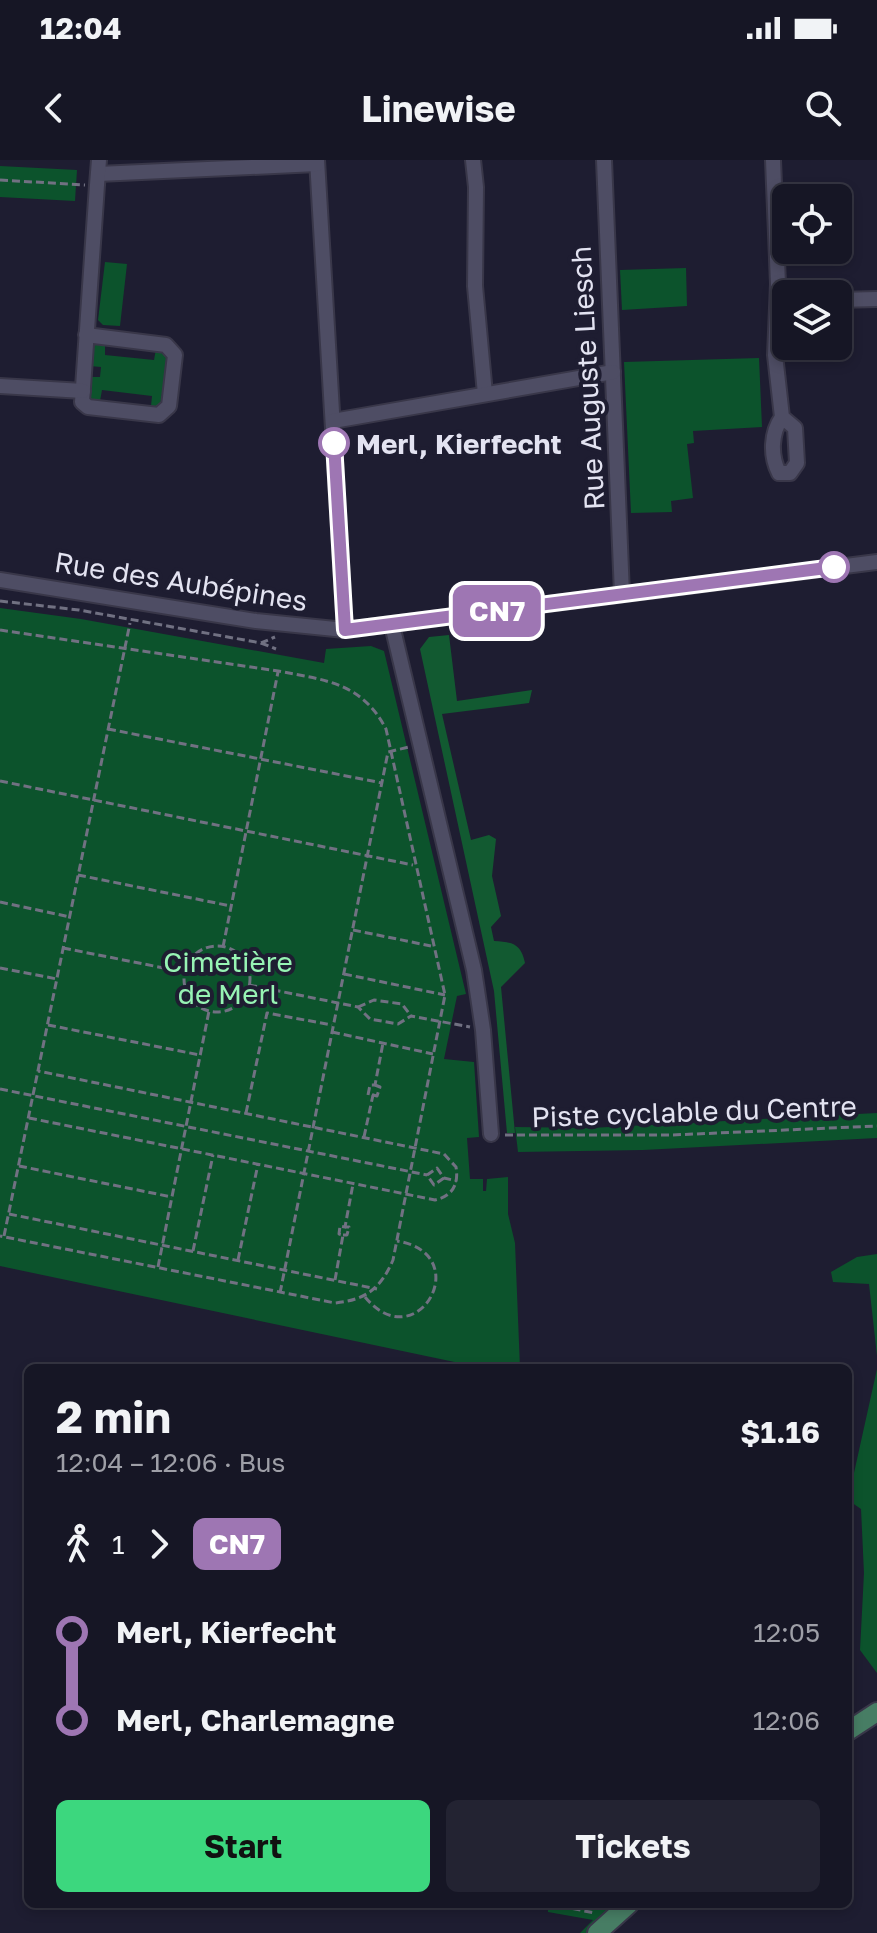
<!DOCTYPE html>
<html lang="en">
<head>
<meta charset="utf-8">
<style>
  body { margin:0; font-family:"Golos Text",sans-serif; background:#232332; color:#f1f3f6; height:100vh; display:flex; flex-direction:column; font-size:30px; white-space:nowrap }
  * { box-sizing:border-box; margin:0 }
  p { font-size:26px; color:#9e9fa7 }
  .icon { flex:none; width:44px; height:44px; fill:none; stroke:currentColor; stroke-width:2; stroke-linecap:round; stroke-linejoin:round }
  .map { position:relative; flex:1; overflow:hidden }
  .sheet { position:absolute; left:24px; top:1204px; width:828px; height:544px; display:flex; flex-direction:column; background:#161625; border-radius:12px; box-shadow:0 4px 12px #0003,0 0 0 2px #353542 }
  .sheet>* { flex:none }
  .badge { padding:0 16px; border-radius:12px; font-size:28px; line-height:52px }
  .tools { position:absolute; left:772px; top:24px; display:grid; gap:16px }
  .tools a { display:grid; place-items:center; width:80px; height:80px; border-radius:12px; background:#161625; box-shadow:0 4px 12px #0003,0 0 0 2px #353542; font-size:40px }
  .map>.badge { position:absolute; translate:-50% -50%; box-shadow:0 0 0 4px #fff }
  .legs { display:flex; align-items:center; gap:12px; height:88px; padding:0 32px; font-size:26px }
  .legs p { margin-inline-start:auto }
  .headline { display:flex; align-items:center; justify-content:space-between; height:136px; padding:0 32px }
  h1 { font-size:44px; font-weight:700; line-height:60px }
  .cta { display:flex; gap:16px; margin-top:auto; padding:16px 32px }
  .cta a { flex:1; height:92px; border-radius:12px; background:#3cd77e; color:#111; font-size:32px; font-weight:700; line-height:92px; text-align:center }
  .cta a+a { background:#232332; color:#f1f3f6 }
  ul { padding:0 32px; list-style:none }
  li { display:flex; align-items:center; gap:28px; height:88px; font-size:30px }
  li i { display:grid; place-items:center; width:12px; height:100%; margin:0 10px; background:currentColor }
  li i::after { content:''; width:20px; height:20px; margin:-10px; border:6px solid; border-radius:50%; background:#161625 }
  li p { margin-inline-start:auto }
  li:first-child i { background:linear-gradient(#0000 50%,currentColor 0) }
  li:last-child i { background:linear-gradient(currentColor 50%,#0000 0) }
  .status { display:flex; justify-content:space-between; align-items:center; height:56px; padding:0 40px; background:#161625; direction:ltr }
  .status svg { height:22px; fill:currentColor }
  header { display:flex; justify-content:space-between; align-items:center; height:104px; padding:0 32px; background:#161625; font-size:36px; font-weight:700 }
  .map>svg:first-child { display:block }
  .green { fill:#0c532c }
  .forest { fill:#125a31 }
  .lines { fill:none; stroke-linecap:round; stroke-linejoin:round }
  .minor-casing { stroke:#393749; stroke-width:18 }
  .major-casing { stroke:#393749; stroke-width:22 }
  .path { stroke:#717182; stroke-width:3; stroke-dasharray:8 4; stroke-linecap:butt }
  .minor { stroke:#4e4d64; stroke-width:14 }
  .major { stroke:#477d64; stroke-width:18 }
  .line-1-casing { stroke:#fff; stroke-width:18 }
  .line-1 { stroke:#9e76b3; stroke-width:12 }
  .stop-1-dot { fill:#fff; stroke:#9e76b3; stroke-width:4 }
  .labels { text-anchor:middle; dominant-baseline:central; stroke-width:8; stroke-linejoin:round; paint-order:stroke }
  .street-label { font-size:28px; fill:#e3e3f1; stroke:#1e1d31 }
  .stop-label { font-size:28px; font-weight:bold; fill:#e3e3f1; stroke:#1e1d31; text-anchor:start }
  .park-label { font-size:28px; fill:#97f4b4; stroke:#1e1d31 }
</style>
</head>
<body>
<div class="status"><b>12:04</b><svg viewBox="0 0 49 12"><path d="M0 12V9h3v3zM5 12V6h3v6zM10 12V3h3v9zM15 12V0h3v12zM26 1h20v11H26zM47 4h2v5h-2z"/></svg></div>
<header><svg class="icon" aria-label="back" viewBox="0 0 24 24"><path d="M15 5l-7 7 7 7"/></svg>Linewise<svg class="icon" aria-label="search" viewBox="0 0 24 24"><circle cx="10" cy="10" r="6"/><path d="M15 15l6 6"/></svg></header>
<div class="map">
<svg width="877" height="1773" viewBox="0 0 877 1773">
  <rect width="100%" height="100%" fill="#1e1d31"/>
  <g class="green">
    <path d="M 0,6 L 77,10 L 75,41 L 0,37 Z"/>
    <path d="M 105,102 L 127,104 L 120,166 L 103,165 L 98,160 Z"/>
    <path d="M 686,108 L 687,146 L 622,150 L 620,110 Z"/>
    <path d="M 95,184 L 105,184 L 105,195 L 154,200 L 156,189 L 164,191 L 168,197 L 160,246 L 151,246 L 152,236 L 102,230 L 100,241 L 92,240 L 88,235 L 90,217 L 100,217 L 101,207 L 90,206 Z"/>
    <path d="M 759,198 L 762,267 L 693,271 L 694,283 L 687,284 L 693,338 L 671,341 L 672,352 L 631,353 L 624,202 Z"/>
    <path d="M 0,448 L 81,459 L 324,503 L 326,489 L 371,486 L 384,491 L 466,834 L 457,836 L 444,899 L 474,902 L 479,977 L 467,978 L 470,1019 L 483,1019 L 483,1031 L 486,1031 L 487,1019 L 508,1017 L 508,1054 L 515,1083 L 520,1208 L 483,1208 L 0,1106 Z"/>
    <path d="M 877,953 L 877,978 L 643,990 L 518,992 L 515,967 L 590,968 Z"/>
    <path d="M 877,1094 L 877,1196 L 869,1124 L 833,1122 L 831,1112 L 857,1097 Z"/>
    <path d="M 877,1209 L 877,1513 L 860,1490 L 864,1413 L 861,1349 L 848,1340 Z"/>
    <path d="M 548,1744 L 644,1744 L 610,1773 L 580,1773 L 593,1760 L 548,1752 Z"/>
  </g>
  <path class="forest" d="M 449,475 L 457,541 L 532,530 L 529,543 L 442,554 L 471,680 L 489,675 L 496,679 L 492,716 L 501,756 L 491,767 L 494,781 C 512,782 521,783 525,803 L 501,827 L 515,973 L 507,973 L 494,831 L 420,489 L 429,477 Z"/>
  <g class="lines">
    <defs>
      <g id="minor">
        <path d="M 317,0 L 345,470"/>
        <path d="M 473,0 L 476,27 L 475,126 L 485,234"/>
        <path d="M 604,0 L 622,434"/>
        <path d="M 773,0 L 778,124 L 775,195 L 782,257 L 795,268 L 797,303 L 790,313 L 779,313 C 770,295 771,273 782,257"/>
        <path d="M 98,14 L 317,4"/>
        <path d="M 838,140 L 877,139"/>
        <path d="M 86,175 L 166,185 L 175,195 L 169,246 L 159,255 L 88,247 L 82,242 L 97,25 L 99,0"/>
        <path d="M 0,226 L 83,231"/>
        <path d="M 333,261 L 613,212"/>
        <path d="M 0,420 L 256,461 L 345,470 L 877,402"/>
        <path d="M 392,465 L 474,810 L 483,870 L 491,974"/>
      </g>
      <g id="major">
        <path d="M 848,1571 L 877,1552"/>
        <path d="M 597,1773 L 629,1744"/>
      </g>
    </defs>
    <use href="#minor" class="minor-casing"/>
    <use href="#major" class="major-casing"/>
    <g class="path">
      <path d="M 0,20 L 85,25"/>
      <path d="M 0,441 L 79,450 L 261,483 L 275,477"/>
      <path d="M 0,470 L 278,511 C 326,520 362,523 386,569 L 445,835 L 393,1100 C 381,1128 366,1140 335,1143 L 0,1076"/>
      <path d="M 261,483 L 276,489"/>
      <path d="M 108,569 L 382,623"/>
      <path d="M 0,621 L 413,705"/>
      <path d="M 78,715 L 231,746"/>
      <path d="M 0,742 L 70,757"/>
      <path d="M 353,770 L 431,786"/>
      <circle cx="217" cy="819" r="33"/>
      <path d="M 223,787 L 278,512"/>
      <path d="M 63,788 L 184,812"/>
      <path d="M 0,808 L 57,819"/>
      <path d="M 344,814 L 445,835"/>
      <path d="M 249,825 L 358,847 L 370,859 L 398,864 L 411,856 L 470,867"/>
      <path d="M 358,847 L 374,840 L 402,844 L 411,856"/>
      <path d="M 48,865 L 200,895"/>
      <path d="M 332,872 L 433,894"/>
      <path d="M 0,929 L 427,1015"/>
      <path d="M 373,935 L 377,936 L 380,927 L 375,925"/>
      <path d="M 246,953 L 267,853 L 332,865"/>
      <path d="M 29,958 L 435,1040 C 452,1036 459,1025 456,1007 L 444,994 L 38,911"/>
      <path d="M 505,975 L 672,975 L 877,966"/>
      <path d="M 364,977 L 373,935 L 368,935 L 370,925 L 375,925 L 383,883"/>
      <path d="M 19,1006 L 172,1037"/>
      <path d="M 444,1018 L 434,1025 L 427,1015 L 437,1008 L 444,1018 L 457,1021"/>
      <path d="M 9,1054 L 377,1129"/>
      <path d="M 343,1075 L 347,1075 L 349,1067 L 345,1067"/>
      <path d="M 4,1076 L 130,463"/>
      <path d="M 193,1091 L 213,995"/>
      <path d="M 238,1100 L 258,1004"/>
      <path d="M 158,1107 L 209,851"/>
      <path d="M 335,1120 L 343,1075 L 339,1074 L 340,1066 L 345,1067 L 353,1024"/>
      <path d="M 280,1133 L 388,592 L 409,587"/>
      <path d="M 365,1137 C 417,1200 477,1094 397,1081"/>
      <path d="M 549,1744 L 595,1753"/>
    </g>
    <use href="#minor" class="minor"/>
    <use href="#major" class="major"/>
  </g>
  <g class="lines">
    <defs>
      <path id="line-1" d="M 334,283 L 345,470 L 834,407"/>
    </defs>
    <use href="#line-1" class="line-1-casing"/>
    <use href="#line-1" class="line-1"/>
  </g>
  <g class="stop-1-dot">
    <circle cx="334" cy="283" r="14"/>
    <circle cx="834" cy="407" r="14"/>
  </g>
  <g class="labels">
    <g class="street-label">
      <text transform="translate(587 218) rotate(-93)">Rue Auguste Liesch</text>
      <text transform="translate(181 421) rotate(9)">Rue des Aubépines</text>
      <text transform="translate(694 951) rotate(-2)">Piste cyclable du Centre</text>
    </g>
    <g class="stop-label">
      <text x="356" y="283">Merl, Kierfecht</text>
    </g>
    <g class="park-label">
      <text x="228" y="801">Cimetière<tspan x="228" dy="32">de Merl</tspan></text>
    </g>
  </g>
</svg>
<div class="tools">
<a><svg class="icon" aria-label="locate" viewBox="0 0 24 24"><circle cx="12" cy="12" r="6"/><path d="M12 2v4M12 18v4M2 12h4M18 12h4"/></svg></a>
<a><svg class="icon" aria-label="layers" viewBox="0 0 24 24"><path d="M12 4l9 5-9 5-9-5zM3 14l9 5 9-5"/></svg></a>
</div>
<b class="badge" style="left:497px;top:451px;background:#9e76b3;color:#fff">CN7</b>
<section class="sheet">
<div class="headline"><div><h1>2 min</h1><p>12:04 – 12:06 · Bus</p></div><b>$1.16</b></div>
<div class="legs"><svg class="icon" aria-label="walk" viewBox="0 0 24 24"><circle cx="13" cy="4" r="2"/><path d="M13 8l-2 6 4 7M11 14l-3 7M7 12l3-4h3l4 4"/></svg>1<svg class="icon" aria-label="forward" viewBox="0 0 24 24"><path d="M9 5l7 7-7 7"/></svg><b class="badge" style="background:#9e76b3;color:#fff">CN7</b></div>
<ul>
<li><i style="color:#9e76b3"></i><b>Merl, Kierfecht</b><p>12:05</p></li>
<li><i style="color:#9e76b3"></i><b>Merl, Charlemagne</b><p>12:06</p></li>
</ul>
<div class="cta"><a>Start</a><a>Tickets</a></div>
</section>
</div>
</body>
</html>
